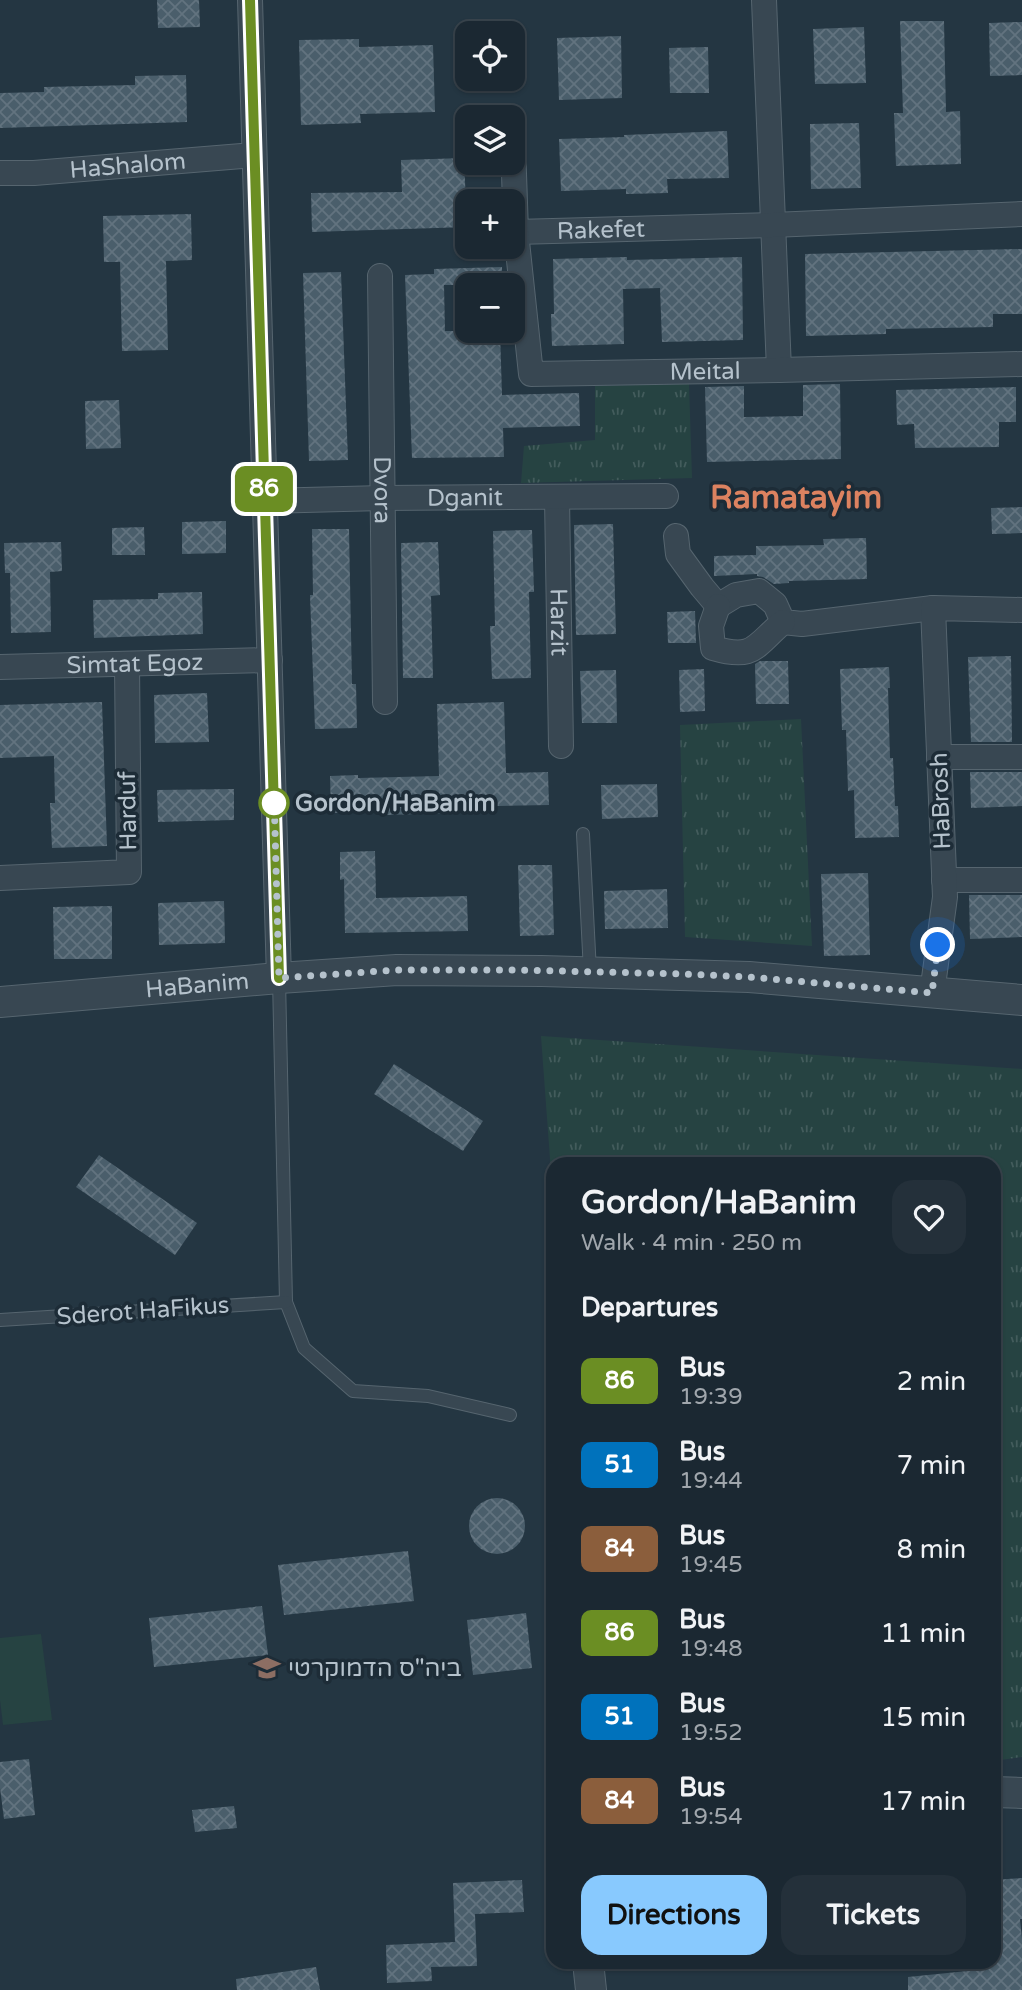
<!DOCTYPE html>
<html lang="en">
<head>
<meta charset="utf-8">
<style>
  body { margin:0; font-family:"Varela Round",Heebo,sans-serif; background:#24303a; color:#f1f3f6; height:100vh; display:flex; flex-direction:column; font-size:26px; white-space:nowrap }
  * { box-sizing:border-box; margin:0 }
  p { font-size:23px; color:#a0a6ac }
  .icon { flex:none; width:38px; height:38px; fill:none; stroke:currentColor; stroke-width:2; stroke-linecap:round; stroke-linejoin:round }
  .map { position:relative; flex:1; overflow:hidden }
  .details { position:absolute; left:546px; top:1157px; width:455px; height:812px; display:flex; flex-direction:column; background:#1b2832; border-radius:21px; box-shadow:0 2px 5px #0004,0 0 0 2px #39444d }
  .details>* { flex:none }
  .badge { padding:0 14px; border-radius:10px; font-size:24px; line-height:46px }
  .buttons { position:absolute; left:455px; top:21px; display:grid; gap:14px }
  .buttons a { display:grid; place-items:center; width:70px; height:70px; border-radius:14px; background:#1b2832; box-shadow:0 2px 5px #0004,0 0 0 2px #39444d; font-size:35px }
  .you { position:absolute; width:35px; height:35px; margin:-18px; border:5px solid #fff; border-radius:50%; background:#1a73e8; box-shadow:0 0 0 10px #1a73e833 }
  .map>.badge { position:absolute; translate:-50% -50%; box-shadow:0 0 0 4px #fff }
  h2 { padding:0 35px; font-size:26px; line-height:63px }
  .round { display:grid; place-items:center; flex:none; width:74px; height:74px; border-radius:21px; background:#24303a }
  .overview { display:flex; align-items:center; justify-content:space-between; height:119px; padding:0 35px }
  h1 { font-size:33px; font-weight:800; line-height:52px }
  .button { display:flex; gap:14px; margin-top:auto; padding:14px 35px }
  .button a { flex:1; height:80px; border-radius:21px; background:#88c9fe; color:#111; font-size:28px; font-weight:800; line-height:80px; text-align:center }
  .button a+a { background:#24303a; color:#f1f3f6 }
  ul { padding:0; list-style:none }
  li { display:flex; align-items:center; gap:21px; height:84px; padding:0 35px }
  li div { flex:1 }
  li b { display:block; font-size:26px }
  li em { font-style:normal }
  li .badge { min-width:77px; font-weight:700; text-align:center }
  .map>svg:first-child { display:block }
  .grass { fill:url(#grass-tufts) }
  .pitch { fill:#264342 }
  .building { fill:url(#building-cross-hatch) }
  .lines { fill:none; stroke-linecap:round; stroke-linejoin:round }
  .service-casing { stroke:#56656f; stroke-width:14 }
  .minor-casing { stroke:#56656f; stroke-width:26 }
  .tertiary-casing { stroke:#56656f; stroke-width:32 }
  .service { stroke:#384752; stroke-width:12 }
  .minor { stroke:#384752; stroke-width:24 }
  .tertiary { stroke:#384752; stroke-width:30 }
  .line-casing { stroke:#fff; stroke-width:16 }
  .line { stroke:#6b8e23; stroke-width:10 }
  .walk { stroke:#b5c2cc; stroke-width:7; stroke-dasharray:0 12.6 }
  .stop-dot { fill:#fff; stroke:#6b8e23; stroke-width:3.5 }
  .labels { text-anchor:middle; dominant-baseline:central; stroke-width:7; stroke-linejoin:round; paint-order:stroke }
  .street-label { font-size:24px; fill:#b5c2cc; stroke:#1d2c37 }
  .stop-label { font-size:24px; font-weight:bold; fill:#b5c2cc; stroke:#1d2c37; text-anchor:start }
  .poi-label { font-size:24px; fill:#b5c2cc; stroke:#1d2c37; text-anchor:start }
  .district-label { font-size:32px; font-weight:bold; fill:#dc8260; stroke:#1d2c37 }
</style>
</head>
<body>
<div class="map">
<svg width="1022" height="1990" viewBox="0 0 1022 1990">
  <defs>
    <pattern id="grass-tufts" width="24" height="20" patternUnits="userSpaceOnUse" patternTransform="scale(1.75)"><rect width="24" height="20" fill="#264342"/><path d="M3 7l-1-3M5 7V3M7 7l1-3M15 17l-1-3M17 17v-4M19 17l1-3" fill="none" stroke="#435c5c"/></pattern>
    <pattern id="building-cross-hatch" width="8" height="8" patternUnits="userSpaceOnUse" patternTransform="scale(1.75)"><rect width="8" height="8" fill="#4a5e6b"/><path d="M0 0l8 8M0 8l8-8" fill="none" stroke="#62737f"/></pattern>
  </defs>
  <rect width="100%" height="100%" fill="#243642"/>
  <g class="grass">
    <path d="M 689,384 L 692,478 L 521,483 L 524,446 L 595,440 L 595,386 Z"/>
    <path d="M 801,719 L 812,946 L 685,937 L 680,725 Z"/>
    <path d="M 541,1036 L 1022,1069 L 1022,1757 L 994,1761 L 994,1164 L 553,1164 L 553,1199 Z"/>
  </g>
  <path class="pitch" d="M 41,1634 L 52,1720 L 3,1725 L 0,1700 L 0,1638 Z"/>
  <g class="building">
    <path d="M 157,0 L 199,0 L 200,27 L 158,28 Z"/>
    <path d="M 900,21 L 944,21 L 946,112 L 960,111 L 961,164 L 896,166 L 894,113 L 903,113 Z"/>
    <path d="M 1022,22 L 1022,75 L 990,76 L 989,23 Z"/>
    <path d="M 864,27 L 866,83 L 815,84 L 813,29 Z"/>
    <path d="M 621,36 L 622,98 L 559,100 L 557,38 Z"/>
    <path d="M 359,39 L 359,47 L 433,45 L 435,112 L 360,114 L 361,123 L 301,125 L 299,40 Z"/>
    <path d="M 708,47 L 709,93 L 670,93 L 669,48 Z"/>
    <path d="M 186,75 L 187,122 L 0,128 L 0,93 L 44,92 L 44,87 L 135,85 L 135,76 Z"/>
    <path d="M 859,123 L 861,188 L 811,189 L 810,124 Z"/>
    <path d="M 727,131 L 729,178 L 667,179 L 668,193 L 626,194 L 626,189 L 561,191 L 559,139 L 624,137 L 624,135 Z"/>
    <path d="M 464,158 L 467,227 L 312,232 L 311,193 L 402,192 L 401,160 Z"/>
    <path d="M 191,214 L 192,260 L 166,261 L 168,350 L 122,351 L 120,262 L 104,262 L 103,216 Z"/>
    <path d="M 1022,249 L 1022,314 L 993,314 L 993,327 L 886,329 L 886,334 L 806,336 L 805,254 Z"/>
    <path d="M 627,257 L 627,260 L 742,257 L 743,340 L 662,342 L 660,288 L 623,289 L 624,344 L 552,346 L 551,314 L 554,314 L 553,259 Z"/>
    <path d="M 502,267 L 502,285 L 444,285 L 445,331 L 500,331 L 502,395 L 579,393 L 580,426 L 503,428 L 504,457 L 412,458 L 405,275 L 434,274 L 434,269 Z"/>
    <path d="M 341,272 L 348,460 L 309,461 L 303,273 Z"/>
    <path d="M 840,384 L 841,459 L 707,462 L 705,387 L 744,386 L 744,417 L 803,416 L 803,385 Z"/>
    <path d="M 1016,387 L 1016,422 L 999,422 L 999,447 L 915,448 L 914,424 L 897,425 L 896,390 Z"/>
    <path d="M 119,400 L 121,448 L 86,449 L 85,401 Z"/>
    <path d="M 1022,507 L 1022,533 L 992,534 L 991,508 Z"/>
    <path d="M 226,521 L 226,553 L 182,554 L 182,522 Z"/>
    <path d="M 613,524 L 616,634 L 576,635 L 574,525 Z"/>
    <path d="M 144,527 L 145,555 L 112,555 L 112,528 Z"/>
    <path d="M 312,529 L 349,529 L 352,684 L 356,684 L 357,728 L 315,729 L 310,595 L 313,595 Z"/>
    <path d="M 532,530 L 534,592 L 529,592 L 531,678 L 492,679 L 490,626 L 495,626 L 493,531 Z"/>
    <path d="M 866,538 L 867,579 L 789,581 L 789,583 L 774,584 L 763,577 L 757,576 L 757,574 L 714,576 L 714,556 L 756,555 L 756,546 L 824,545 L 823,539 Z"/>
    <path d="M 61,542 L 62,571 L 50,572 L 51,632 L 11,633 L 10,573 L 5,573 L 4,543 Z"/>
    <path d="M 438,542 L 440,595 L 431,596 L 433,678 L 403,678 L 401,543 Z"/>
    <path d="M 202,592 L 203,634 L 94,638 L 93,600 L 158,599 L 158,593 Z"/>
    <path d="M 695,611 L 696,643 L 668,643 L 667,612 Z"/>
    <path d="M 1011,656 L 1012,742 L 971,742 L 968,657 Z"/>
    <path d="M 760,661 L 788,661 L 789,704 L 756,704 L 755,664 Z"/>
    <path d="M 889,667 L 890,688 L 888,688 L 890,758 L 893,758 L 895,806 L 898,806 L 899,837 L 855,838 L 854,790 L 848,791 L 846,730 L 842,730 L 840,669 Z"/>
    <path d="M 704,669 L 705,711 L 680,712 L 679,670 Z"/>
    <path d="M 616,670 L 617,723 L 582,723 L 580,671 Z"/>
    <path d="M 207,693 L 209,742 L 155,743 L 154,695 Z"/>
    <path d="M 102,702 L 107,846 L 52,848 L 50,803 L 55,803 L 54,756 L 0,758 L 0,705 Z"/>
    <path d="M 504,702 L 506,773 L 548,772 L 549,805 L 450,807 L 450,813 L 387,815 L 387,811 L 331,813 L 330,776 L 358,775 L 358,778 L 439,776 L 437,704 Z"/>
    <path d="M 970,772 L 1022,772 L 1022,806 L 971,808 Z"/>
    <path d="M 657,784 L 658,817 L 602,819 L 601,785 Z"/>
    <path d="M 234,789 L 234,820 L 158,822 L 157,790 Z"/>
    <path d="M 375,851 L 376,898 L 467,896 L 468,931 L 345,933 L 344,879 L 340,880 L 340,852 Z"/>
    <path d="M 518,865 L 552,865 L 554,935 L 520,936 Z"/>
    <path d="M 868,873 L 870,955 L 824,956 L 821,874 Z"/>
    <path d="M 667,889 L 668,928 L 605,929 L 604,891 Z"/>
    <path d="M 969,895 L 1022,895 L 1022,937 L 970,939 Z"/>
    <path d="M 224,901 L 225,943 L 159,945 L 158,903 Z"/>
    <path d="M 112,906 L 112,959 L 54,959 L 53,907 Z"/>
    <path d="M 394,1064 L 483,1121 L 463,1151 L 374,1094 Z"/>
    <path d="M 99,1155 L 197,1223 L 175,1255 L 76,1187 Z"/>
    <circle cx="497" cy="1526" r="28"/>
    <path d="M 408,1551 L 414,1601 L 284,1615 L 278,1565 Z"/>
    <path d="M 262,1606 L 268,1655 L 154,1667 L 149,1618 Z"/>
    <path d="M 526,1613 L 532,1668 L 473,1675 L 467,1620 Z"/>
    <path d="M 29,1759 L 35,1815 L 4,1819 L 0,1788 L 0,1762 Z"/>
    <path d="M 234,1806 L 237,1828 L 195,1832 L 192,1810 Z"/>
    <path d="M 1022,1878 L 1022,1919 L 1020,1919 L 1022,1939 L 1022,1990 L 908,1990 L 908,1977 L 967,1971 L 967,1962 L 994,1962 L 994,1937 L 997,1937 L 994,1904 L 994,1880 Z"/>
    <path d="M 522,1880 L 524,1912 L 475,1914 L 477,1966 L 431,1967 L 432,1981 L 387,1983 L 386,1945 L 455,1942 L 453,1883 Z"/>
    <path d="M 316,1967 L 320,1990 L 237,1990 L 236,1979 Z"/>
  </g>
  <g class="lines">
    <defs>
      <g id="service">
        <path d="M 583,834 L 590,972"/>
        <path d="M 279,979 L 286,1302 L 304,1348 L 353,1391 L 428,1396 L 510,1415"/>
        <path d="M 0,1320 L 286,1302"/>
      </g>
      <g id="minor">
        <path d="M 250,0 L 279,978"/>
        <path d="M 764,0 L 779,370"/>
        <path id="s1" d="M 513,145 L 516,232 L 773,225 L 1022,214"/>
        <path id="s2" d="M 0,173 L 34,173 L 254,155"/>
        <path id="s3" d="M 516,232 L 531,374 L 779,370 L 1022,364"/>
        <path id="s4" d="M 380,276 L 385,702"/>
        <path id="s5" d="M 557,498 L 561,746"/>
        <path id="s6" d="M 265,501 L 383,498 L 666,496"/>
        <path d="M 676,536 L 678,554 L 702,587 L 718,606 L 736,595 L 759,591 L 775,604 L 783,622 L 802,624 L 933,608"/>
        <path d="M 718,606 L 711,626 L 713,648 C 754,660 754,647 783,622"/>
        <path id="s7" d="M 0,667 L 270,660"/>
        <path d="M 939,757 L 1022,757"/>
        <path d="M 0,878 L 129,872 L 127,664"/>
        <path d="M 944,880 L 1022,880"/>
        <path d="M 932,993 L 945,897 L 933,608 L 1022,610"/>
      </g>
      <g id="tertiary">
        <path id="s8" d="M 0,1002 L 279,978 L 397,970 L 542,971 L 749,977 L 1022,1000"/>
        <path d="M 994,1792 L 1022,1793"/>
        <path d="M 588,1962 L 591,1990"/>
      </g>
    </defs>
    <use href="#service" class="service-casing"/>
    <use href="#minor" class="minor-casing"/>
    <use href="#tertiary" class="tertiary-casing"/>
    <use href="#service" class="service"/>
    <use href="#minor" class="minor"/>
    <use href="#tertiary" class="tertiary"/>
  </g>
  <g class="lines">
    <defs>
      <path id="line" d="M 250,0 L 279,978"/>
    </defs>
    <use href="#line" class="line-casing"/>
    <use href="#line" class="line"/>
    <path class="walk" d="M 274,803 L 274,793 L 279,978 L 397,970 L 517,970 L 684,974 L 749,977 L 932,993 L 938,945"/>
  </g>
  <defs>
    <symbol id="school-bare" viewBox="-9 -9 18 18"><path d="M0-5L7-2L0 1L-7-2ZM-4 1L0 2.5L4 1V4Q0 6-4 4Z" fill="#8d6e63" stroke="#1d2c37" stroke-width="2.5" paint-order="stroke"/></symbol>
  </defs>
  <g fill-rule="evenodd">
    <use href="#school-bare" x="248" y="1649" width="38" height="38"/>
  </g>
  <circle class="stop-dot" cx="274" cy="803" r="14"/>
  <g class="labels">
    <g class="street-label">
      <text stroke="none"><textPath href="#s2" startOffset="128">HaShalom</textPath></text>
      <text stroke="none"><textPath href="#s1" startOffset="172">Rakefet</textPath></text>
      <text stroke="none"><textPath href="#s3" startOffset="317">Meital</textPath></text>
      <text stroke="none"><textPath href="#s4" startOffset="214">Dvora</textPath></text>
      <text stroke="none"><textPath href="#s6" startOffset="200">Dganit</textPath></text>
      <text stroke="none"><textPath href="#s5" startOffset="124">Harzit</textPath></text>
      <text stroke="none"><textPath href="#s7" startOffset="135">Simtat Egoz</textPath></text>
      <text transform="translate(941 801) rotate(-92)">HaBrosh</text>
      <text transform="translate(128 811) rotate(-91)">Harduf</text>
      <text stroke="none"><textPath href="#s8" startOffset="198">HaBanim</textPath></text>
      <text transform="translate(143 1311) rotate(-4)">Sderot HaFikus</text>
    </g>
    <g class="stop-label">
      <text x="295" y="803">Gordon/HaBanim</text>
    </g>
    <g class="poi-label">
      <text x="288" y="1668">ביה"ס הדמוקרטי</text>
    </g>
    <g class="district-label">
      <text x="796" y="498">Ramatayim</text>
    </g>
  </g>
</svg>
<div class="buttons">
<a><svg class="icon" aria-label="locate" viewBox="0 0 24 24"><circle cx="12" cy="12" r="6"/><path d="M12 2v4M12 18v4M2 12h4M18 12h4"/></svg></a>
<a><svg class="icon" aria-label="layers" viewBox="0 0 24 24"><path d="M12 4l9 5-9 5-9-5zM3 14l9 5 9-5"/></svg></a>
<a>+</a>
<a>−</a>
</div>
<div class="you" style="left:938px;top:945px"></div>
<b class="badge" style="left:264px;top:489px;background:#6b8e23;color:#fff">86</b>
<section class="details">
<div class="overview"><div><h1>Gordon/HaBanim</h1><p>Walk · 4 min · 250 m</p></div><a class="round"><svg class="icon" aria-label="heart" viewBox="0 0 24 24"><path d="M12 20l-8-8c-3-5 5-10 8-4 3-6 11-1 8 4z"/></svg></a></div>
<h2>Departures</h2>
<ul>
<li><span class="badge" style="background:#6b8e23;color:#fff">86</span><div><b>Bus</b><p>19:39</p></div><em>2 min</em></li>
<li><span class="badge" style="background:#0072bc;color:#fff">51</span><div><b>Bus</b><p>19:44</p></div><em>7 min</em></li>
<li><span class="badge" style="background:#8b5e3c;color:#fff">84</span><div><b>Bus</b><p>19:45</p></div><em>8 min</em></li>
<li><span class="badge" style="background:#6b8e23;color:#fff">86</span><div><b>Bus</b><p>19:48</p></div><em>11 min</em></li>
<li><span class="badge" style="background:#0072bc;color:#fff">51</span><div><b>Bus</b><p>19:52</p></div><em>15 min</em></li>
<li><span class="badge" style="background:#8b5e3c;color:#fff">84</span><div><b>Bus</b><p>19:54</p></div><em>17 min</em></li>
</ul>
<div class="button"><a>Directions</a><a>Tickets</a></div>
</section>
</div>
</body>
</html>
